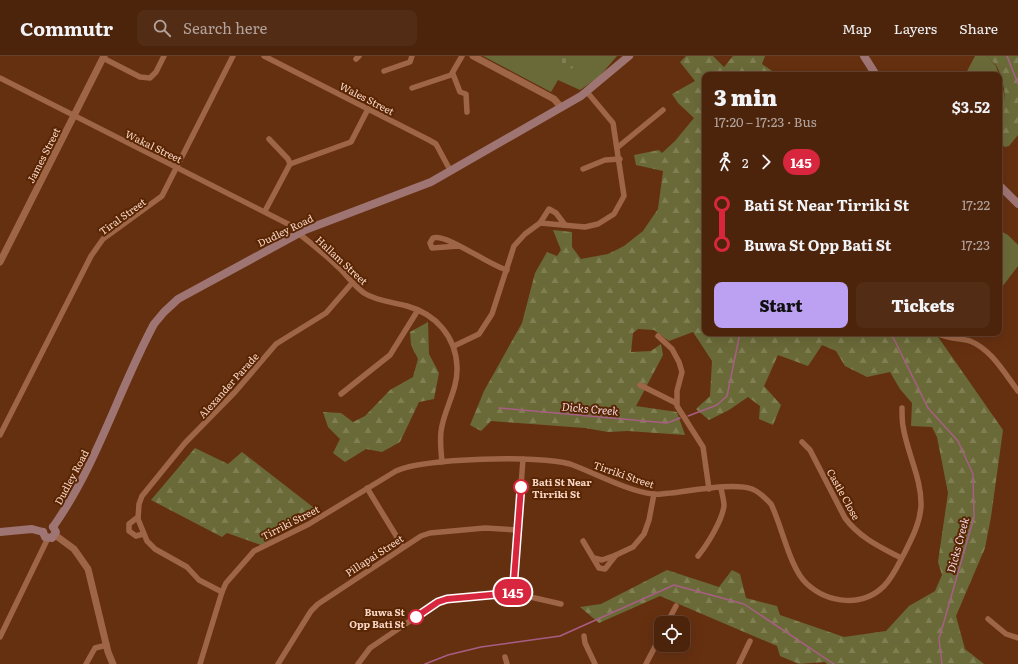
<!DOCTYPE html>
<html lang="en">
<head>
<meta charset="utf-8">
<style>
  body { margin:0; font-family:Literata,serif; background:#532c15; color:#f1f3f6; height:100vh; display:flex; flex-direction:column; font-size:15px; white-space:nowrap }
  * { box-sizing:border-box; margin:0 }
  p { font-size:13px; color:#b2a49d }
  .icon { flex:none; width:22px; height:22px; fill:none; stroke:currentColor; stroke-width:2; stroke-linecap:round; stroke-linejoin:round }
  .map { position:relative; flex:1; overflow:hidden }
  .drawer { position:absolute; left:702px; top:16px; width:300px; height:264px; display:flex; flex-direction:column; background:#4c240c; border-radius:8px; box-shadow:0 4px 16px #0002,0 0 0 1px #63412d }
  .drawer>* { flex:none }
  .badge { padding:0 8px; border-radius:13px; font-size:14px; line-height:26px }
  .buttons { position:absolute; left:654px; top:560px; display:grid; gap:8px }
  .buttons a { display:grid; place-items:center; width:36px; height:36px; border-radius:8px; background:#4c240c; box-shadow:0 4px 16px #0002,0 0 0 1px #63412d; font-size:20px }
  .map>.badge { position:absolute; translate:-50% -50%; box-shadow:0 0 0 2px #fff }
  .legs { display:flex; align-items:center; gap:6px; height:44px; padding:0 12px; font-size:13px }
  .legs p { margin-inline-start:auto }
  .headline { display:flex; align-items:center; justify-content:space-between; height:68px; padding:0 12px }
  h1 { font-size:22px; font-weight:800; line-height:30px }
  .button { display:flex; gap:8px; margin-top:auto; padding:8px 12px }
  .button a { flex:1; height:46px; border-radius:8px; background:#bca0f2; color:#111; font-size:16px; font-weight:800; line-height:46px; text-align:center }
  .button a+a { background:#532c15; color:#f1f3f6 }
  ul { padding:0 12px; list-style:none }
  li { display:flex; align-items:center; gap:14px; height:40px; font-size:15px }
  li i { display:grid; place-items:center; width:6px; height:100%; margin:0 5px; background:currentColor }
  li i::after { content:''; width:10px; height:10px; margin:-5px; border:3px solid; border-radius:50%; background:#4c240c }
  li p { margin-inline-start:auto }
  li:first-child i { background:linear-gradient(#0000 50%,currentColor 0) }
  li:last-child i { background:linear-gradient(currentColor 50%,#0000 0) }
  header { display:flex; align-items:center; gap:24px; box-sizing:border-box; height:56px; padding:0 20px; background:#4c240c; border-bottom:1px solid #63412d }
  header strong { font-size:19px }
  nav { display:flex; gap:22px; margin-inline-start:auto; font-size:14px }
  .search { width:280px; height:36px; background:#532c15; display:flex; align-items:center; gap:10px; box-sizing:border-box; padding:0 14px; border-radius:8px; color:#b2a49d; font-size:15px }
  .map>svg:first-child { display:block }
  .green { fill:#6a6a39 }
  .forest { fill:url(#forest-firs) }
  .cemetery { fill:url(#cemetery-stones) }
  .lines { fill:none; stroke-linecap:round; stroke-linejoin:round }
  .stream { stroke:#a85e84; stroke-width:1.5 }
  .minor { stroke:#9e6546; stroke-width:5.5 }
  .tertiary { stroke:#9e6546; stroke-width:7 }
  .secondary { stroke:#9f7574; stroke-width:8 }
  .line-1-casing { stroke:#fff; stroke-width:9 }
  .line-1 { stroke:#d7263d; stroke-width:6 }
  .stop-1-dot { fill:#fff; stroke:#d7263d; stroke-width:2 }
  .labels { text-anchor:middle; dominant-baseline:central; stroke-width:4; stroke-linejoin:round; paint-order:stroke }
  .street-label { font-size:10px; fill:#f8d6c6; stroke:#592503 }
  .stop-label { font-size:10px; font-weight:bold; fill:#f8d6c6; stroke:#592503; text-anchor:start }
  .water-label { font-size:11px; font-style:italic; fill:#f1dbe5; stroke:#592503 }
</style>
</head>
<body>
<header>
<strong>Commutr</strong>
<div class="search"><svg class="icon" aria-label="search" viewBox="0 0 24 24"><circle cx="10" cy="10" r="6"/><path d="M15 15l6 6"/></svg>Search here</div>
<nav><a>Map</a><a>Layers</a><a>Share</a></nav>
</header>
<div class="map">
<svg width="1018" height="608" viewBox="0 0 1018 608">
  <defs>
    <pattern id="forest-firs" width="22" height="20" patternUnits="userSpaceOnUse"><rect width="22" height="20" fill="#6a6a39"/><path d="M5 1l3.5 6h-7zM16 11l3.5 6h-7z" fill="#807f54"/></pattern>
    <pattern id="cemetery-stones" width="16" height="16" patternUnits="userSpaceOnUse"><rect width="16" height="16" fill="#6a6a39"/><path d="M2 7V4a2 2 0 0 1 4 0v3zM10 15v-3a2 2 0 0 1 4 0v3z" fill="#807f54"/></pattern>
  </defs>
  <rect width="100%" height="100%" fill="#653010"/>
  <g class="green">
    <path d="M 483,0 L 617,0 L 599,21 L 580,34 L 558,24 L 551,36 Z"/>
    <path d="M 975,0 L 987,0 L 996,10 L 999,19 L 965,19 Z"/>
    <path d="M 999,19 C 1003,34 1011,54 999,67 Z"/>
    <path d="M 999,174 L 1008,179 L 1018,189 L 1018,210 L 999,235 Z"/>
  </g>
  <g class="forest">
    <path d="M 686,0 L 713,0 L 724,11 L 733,0 L 765,0 L 762,8 L 778,19 L 705,19 L 705,277 L 933,277 L 936,278 L 1003,374 L 991,461 L 985,492 L 956,560 L 965,593 L 984,608 L 827,608 L 825,606 L 799,608 L 780,600 L 777,590 L 660,540 L 599,567 L 580,551 L 601,548 L 667,514 L 719,531 L 732,514 L 740,518 L 746,542 L 777,550 L 780,559 L 844,581 L 886,575 L 909,550 L 935,535 L 942,519 L 938,506 L 948,437 L 937,381 L 932,371 L 911,370 L 912,347 L 900,333 L 890,316 L 867,321 L 845,310 L 836,295 L 822,289 L 808,310 L 778,299 L 764,330 L 781,349 L 773,369 L 759,363 L 760,350 L 748,341 L 729,354 L 709,364 L 696,353 L 710,340 L 712,305 L 693,276 L 669,285 L 654,274 L 638,273 L 633,277 L 631,296 L 651,295 L 661,288 L 663,299 L 636,350 L 677,356 L 685,379 L 628,375 L 608,376 L 585,372 L 491,365 L 481,375 L 470,369 L 484,335 L 522,267 L 535,217 L 547,196 L 557,200 L 561,194 L 553,174 L 572,176 L 572,191 L 581,203 L 608,198 L 624,190 L 643,175 L 658,153 L 663,115 L 636,109 L 634,99 L 659,94 L 662,97 L 675,85 L 694,62 L 678,47 L 672,38 L 695,25 L 680,6 Z"/>
    <path d="M 987,0 L 1018,0 L 1018,79 L 1009,90 L 1005,91 L 999,87 L 999,67 C 1010,55 1004,22 996,9 C 993,6 989,3 987,0 Z"/>
    <path d="M 428,266 L 429,298 L 439,317 L 434,343 L 419,346 L 400,386 L 382,396 L 366,393 L 345,406 L 333,397 L 340,383 L 328,371 L 323,356 L 341,357 L 353,366 L 365,360 L 390,334 L 413,321 L 418,303 L 411,289 L 410,276 Z"/>
    <path d="M 195,392 L 228,408 L 242,396 L 318,455 L 261,489 L 227,477 L 222,481 L 151,444 Z"/>
  </g>
  <path class="cemetery" d="M 548,0 L 572,0 L 577,2 L 572,13 Z"/>
  <g class="lines">
    <g class="stream">
      <path d="M 1007,0 L 1018,28"/>
      <path d="M 889,277 L 894,283 L 928,352 L 958,385 L 973,418 L 974,461 L 939,583 L 942,608"/>
      <path d="M 499,352 L 667,367 L 680,362"/>
      <path d="M 688,360 L 717,349 L 727,340 L 740,277"/>
      <path d="M 425,608 L 448,599 L 481,591 L 560,580 L 674,529 L 744,548 L 834,608"/>
    </g>
    <g class="minor">
      <path d="M 264,0 L 429,84 L 436,88 L 450,114"/>
      <path d="M 103,2 L 140,21 L 150,22 L 156,16 L 164,0"/>
      <path d="M 356,3 L 359,0"/>
      <path d="M 384,15 L 410,6 L 412,0"/>
      <path d="M 453,18 L 460,36 L 466,38 L 467,56"/>
      <path d="M 0,22 L 296,172 L 298,177 C 312,188 326,199 338,211 C 347,219 353,229 364,237 C 376,245 393,246 407,250 C 436,258 456,281 457,311 C 458,332 446,350 442,370 C 439,382 441,394 442,406"/>
      <path d="M 412,32 L 451,19 L 462,0"/>
      <path d="M 269,83 L 288,103 L 290,108"/>
      <path d="M 618,91 L 663,54"/>
      <path d="M 583,113 L 605,104 L 620,103"/>
      <path d="M 265,155 L 290,108 L 351,86 L 368,53"/>
      <path d="M 540,167 L 549,153 L 556,157 L 565,169"/>
      <path d="M 459,190 L 432,192 L 430,187 L 433,182 C 446,177 490,210 507,214"/>
      <path d="M 937,277 C 948,283 959,282 970,285 C 991,293 1005,318 1018,335"/>
      <path d="M 658,280 L 672,293 L 679,306 L 682,316 L 677,335 L 677,350 L 703,391 L 709,433"/>
      <path d="M 454,290 L 479,278 L 492,258 L 514,190 L 525,178 L 540,167 L 585,171 L 598,168 L 614,158 L 624,140 L 613,67 L 587,36"/>
      <path d="M 640,329 L 676,347"/>
      <path d="M 341,338 L 390,299 L 418,254"/>
      <path d="M 0,379 L 91,200 L 103,183 L 162,140 L 233,0"/>
      <path d="M 802,386 L 810,394 L 845,462 C 860,482 880,491 901,502"/>
      <path d="M 367,432 L 403,491"/>
      <path d="M 138,461 L 129,468 L 129,475 L 136,480 L 143,478"/>
      <path d="M 583,485 L 599,512 L 605,513 L 616,499 L 633,491 L 644,478 L 649,464 L 654,438"/>
      <path d="M 698,500 C 707,489 722,465 724,450 C 724,444 722,438 721,432"/>
      <path d="M 594,502 L 602,504 L 616,499"/>
      <path d="M 222,536 L 199,524 L 187,511 L 155,493 L 147,485 L 138,463 L 139,448 L 142,440 L 185,387 L 235,336 L 276,288 L 326,257 L 352,227"/>
      <path d="M 513,537 L 523,403"/>
      <path d="M 988,563 L 1006,578 L 1018,582"/>
      <path d="M 667,567 L 676,550"/>
      <path d="M 584,580 L 585,587 L 595,608"/>
      <path d="M 0,581 L 48,482"/>
      <path d="M 505,601 L 507,608"/>
      <path d="M 86,608 L 95,592 L 107,589"/>
      <path d="M 200,608 L 222,536 L 226,527 L 254,495 L 309,468 L 396,415 C 425,402 539,399 570,408 C 595,417 627,435 653,438 C 658,439 665,437 671,437 C 691,435 734,426 752,433 C 760,436 765,442 771,448 C 782,470 790,513 807,528 C 829,548 863,551 884,530 C 893,521 899,507 905,496 C 912,482 920,467 921,450 C 922,423 907,397 903,370 C 902,365 902,358 902,352"/>
      <path d="M 278,608 L 311,555 L 318,548 L 421,480 L 430,477 L 485,472 L 517,474"/>
      <path d="M 358,608 L 370,592 L 438,546 L 447,543 L 513,537 L 561,548"/>
      <path d="M 646,608 L 661,579"/>
      <path d="M 739,608 L 750,585"/>
    </g>
    <g class="tertiary">
      <path d="M 473,0 L 554,43 L 561,51"/>
      <path d="M 0,206 L 104,0"/>
      <path d="M 55,479 L 74,493 L 88,513 L 108,596 L 113,608"/>
    </g>
    <g class="secondary">
      <path d="M 864,0 L 876,19"/>
      <path d="M 999,129 L 1018,148"/>
      <path d="M 53,471 C 97,409 118,335 154,268 L 164,256 L 178,243 L 305,174 L 431,126 L 581,40 L 629,0"/>
      <path d="M 0,476 L 32,473 L 43,476"/>
      <path d="M 43,476 L 45,481 L 52,482 L 56,476 L 53,471"/>
    </g>
  </g>
  <g class="lines">
    <defs>
      <path id="line-1" d="M 416,561 L 438,546 L 447,543 L 513,537 L 521,431"/>
    </defs>
    <use href="#line-1" class="line-1-casing"/>
    <use href="#line-1" class="line-1"/>
  </g>
  <g class="stop-1-dot">
    <circle cx="521" cy="431" r="7"/>
    <circle cx="416" cy="561" r="7"/>
  </g>
  <g class="labels">
    <g class="street-label">
      <text transform="translate(367 42) rotate(27)">Wales Street</text>
      <text transform="translate(154 90) rotate(26)">Wakal Street</text>
      <text transform="translate(43 99) rotate(-63)">James Street</text>
      <text transform="translate(122 160) rotate(-36)">Tiral Street</text>
      <text transform="translate(285 174) rotate(-26)">Dudley Road</text>
      <text transform="translate(342 204) rotate(43)">Hallam Street</text>
      <text transform="translate(228 329) rotate(-48)">Alexander Parade</text>
      <text transform="translate(624 418) rotate(19)">Tirriki Street</text>
      <text transform="translate(71 421) rotate(-62)">Dudley Road</text>
      <text transform="translate(844 438) rotate(61)">Castle Close</text>
      <text transform="translate(290 466) rotate(-27)">Tirriki Street</text>
      <text transform="translate(374 499) rotate(-33)">Pillapai Street</text>
    </g>
    <g class="stop-label">
      <text x="532" y="425">Bati St Near<tspan x="532" dy="12">Tirriki St</tspan></text>
      <text x="405" y="555" text-anchor="end">Buwa St<tspan x="405" dy="12">Opp Bati St</tspan></text>
    </g>
    <g class="water-label">
      <text transform="translate(590 352) rotate(5)">Dicks Creek</text>
      <text transform="translate(957 489) rotate(-75)">Dicks Creek</text>
    </g>
  </g>
</svg>
<div class="buttons">
<a><svg class="icon" aria-label="locate" viewBox="0 0 24 24"><circle cx="12" cy="12" r="6"/><path d="M12 2v4M12 18v4M2 12h4M18 12h4"/></svg></a>
</div>
<b class="badge" style="left:513px;top:536px;background:#d7263d;color:#fff">145</b>
<section class="drawer">
<div class="headline"><div><h1>3 min</h1><p>17:20 – 17:23 · Bus</p></div><b>$3.52</b></div>
<div class="legs"><svg class="icon" aria-label="walk" viewBox="0 0 24 24"><circle cx="13" cy="4" r="2"/><path d="M13 8l-2 6 4 7M11 14l-3 7M7 12l3-4h3l4 4"/></svg>2<svg class="icon" aria-label="forward" viewBox="0 0 24 24"><path d="M9 5l7 7-7 7"/></svg><b class="badge" style="background:#d7263d;color:#fff">145</b></div>
<ul>
<li><i style="color:#d7263d"></i><b>Bati St Near Tirriki St</b><p>17:22</p></li>
<li><i style="color:#d7263d"></i><b>Buwa St Opp Bati St</b><p>17:23</p></li>
</ul>
<div class="button"><a>Start</a><a>Tickets</a></div>
</section>
</div>
</body>
</html>
